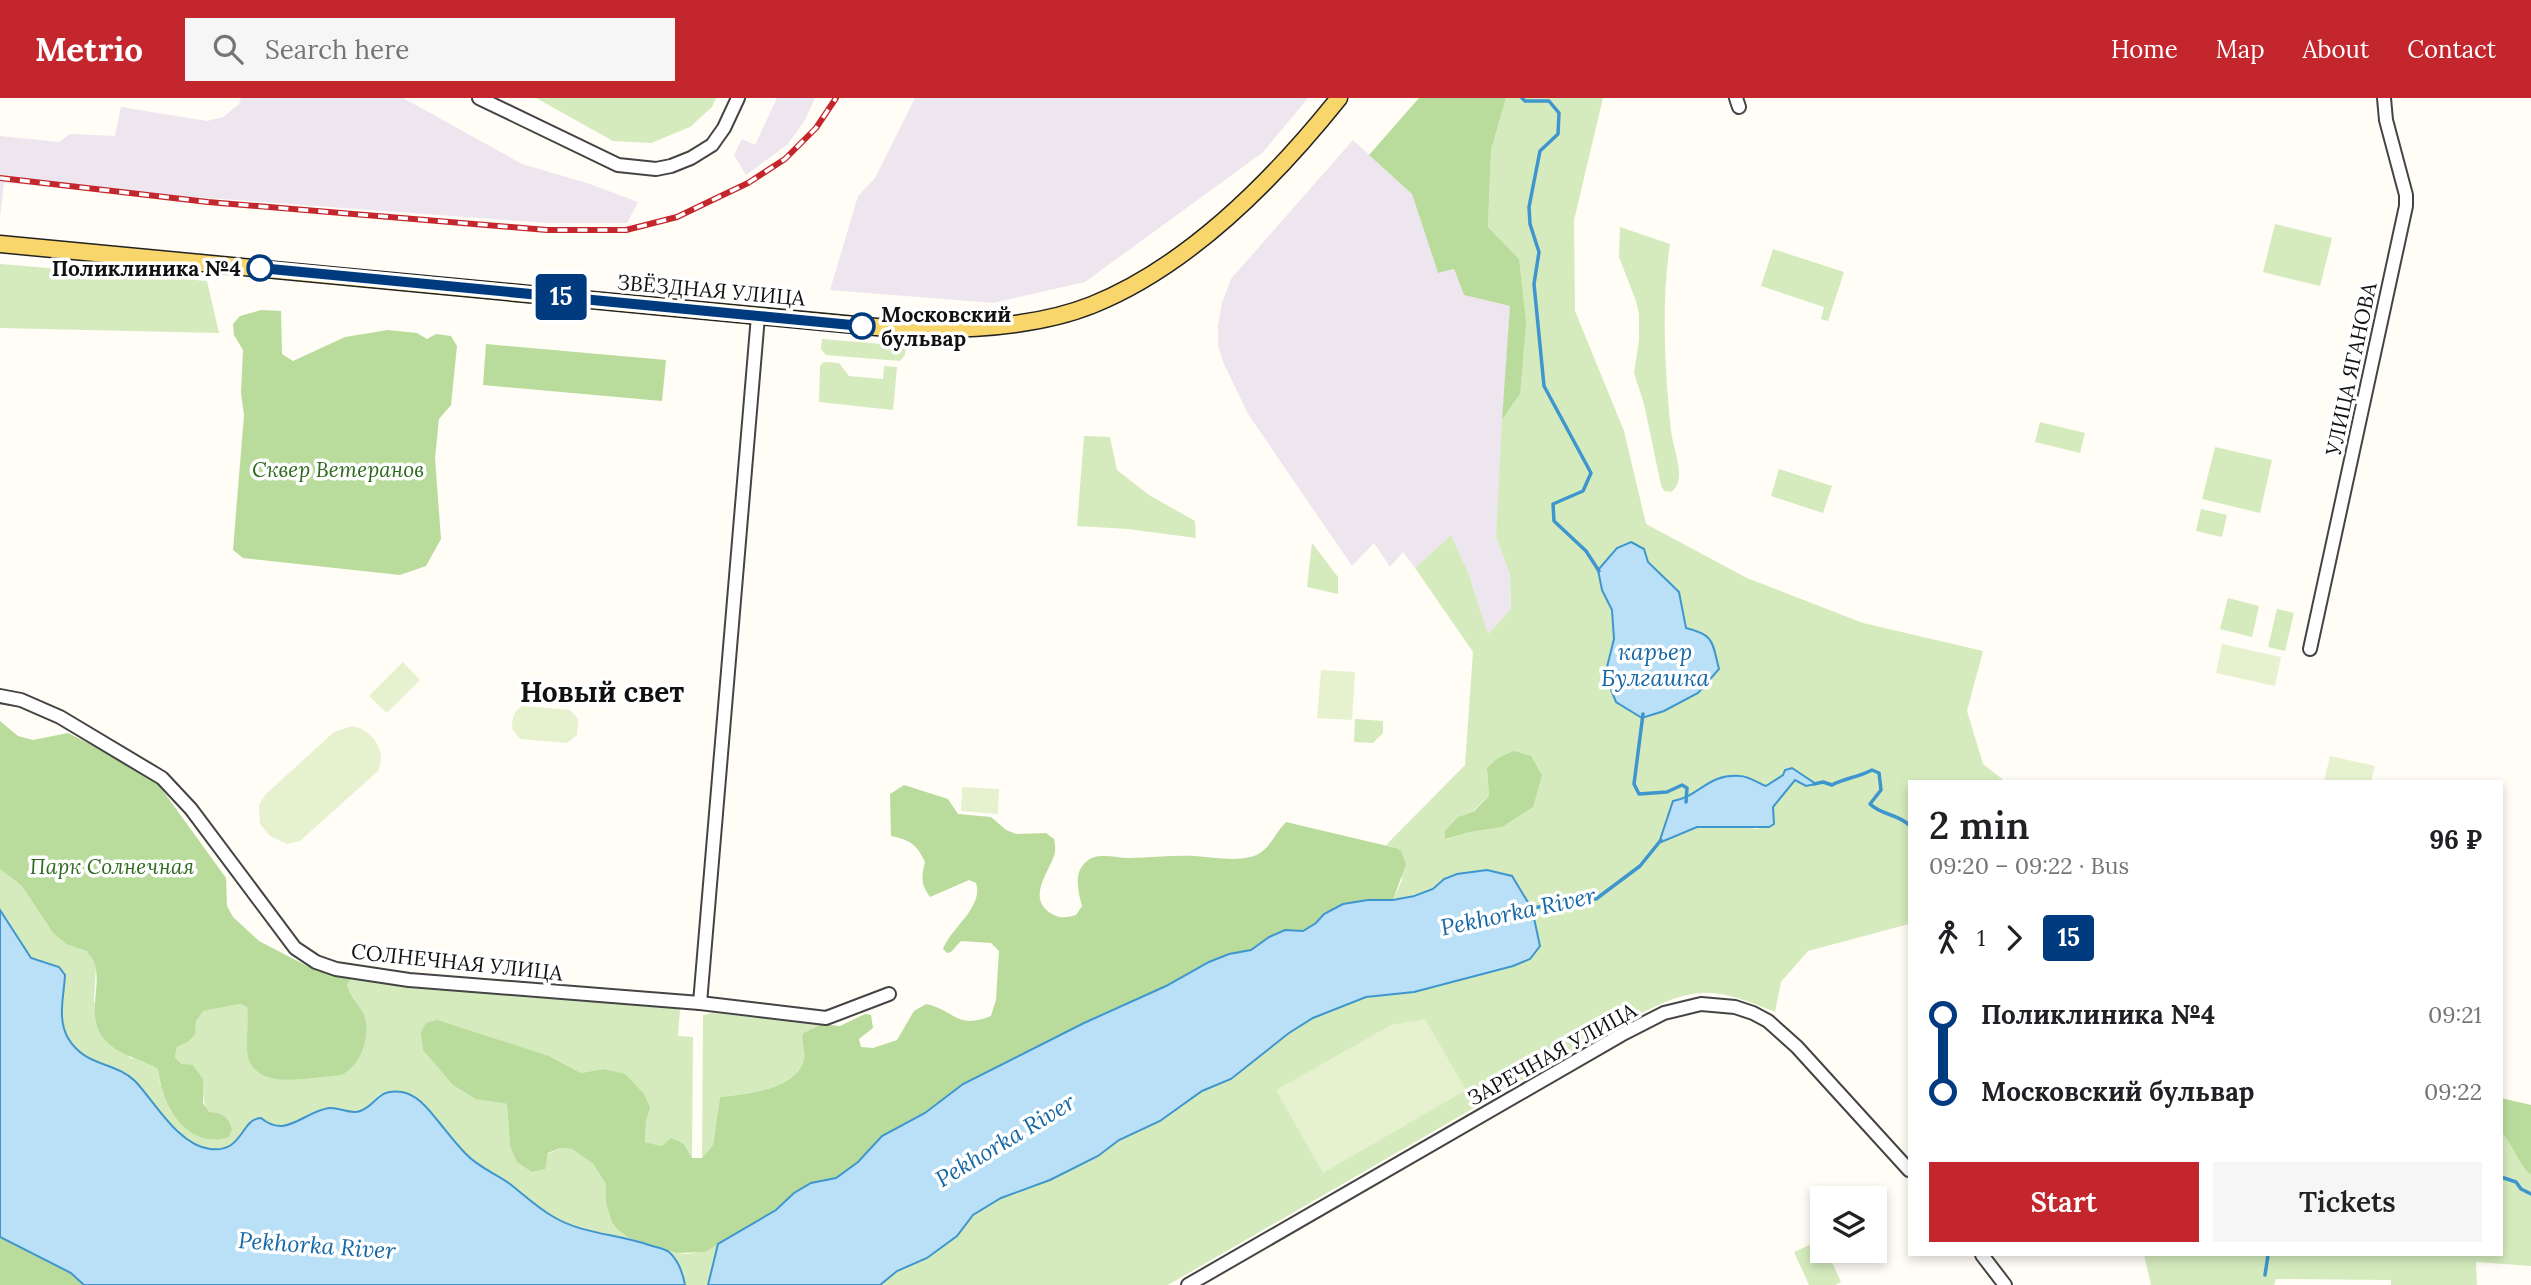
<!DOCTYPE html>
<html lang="en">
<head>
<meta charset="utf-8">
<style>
  body { margin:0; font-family:Lora,serif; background:#f6f6f6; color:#202124; height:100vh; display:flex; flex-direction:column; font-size:26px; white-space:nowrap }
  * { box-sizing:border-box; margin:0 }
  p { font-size:23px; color:#757577 }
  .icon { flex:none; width:38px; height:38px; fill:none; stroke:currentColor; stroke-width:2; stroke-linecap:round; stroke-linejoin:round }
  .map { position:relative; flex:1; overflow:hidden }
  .sheet { position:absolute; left:1908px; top:682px; width:595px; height:476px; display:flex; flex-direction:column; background:#fff; border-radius:0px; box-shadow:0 4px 10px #0003 }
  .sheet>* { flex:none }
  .badge { padding:0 14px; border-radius:5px; font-size:24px; line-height:46px }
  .buttons { position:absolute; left:1810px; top:1088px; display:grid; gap:14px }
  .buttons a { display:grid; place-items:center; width:77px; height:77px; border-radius:0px; background:#fff; box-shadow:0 4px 10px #0003; font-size:35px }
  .map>.badge { position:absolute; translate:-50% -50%; box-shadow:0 0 0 4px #fff }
  .legs { display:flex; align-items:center; gap:10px; height:77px; padding:0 21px; font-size:23px }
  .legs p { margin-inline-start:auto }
  .overview { display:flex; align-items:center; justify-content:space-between; height:119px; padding:0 21px }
  h1 { font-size:38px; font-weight:600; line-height:52px }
  .button { display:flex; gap:14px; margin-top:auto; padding:14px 21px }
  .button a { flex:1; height:80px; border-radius:0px; background:#c4262e; color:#fff; font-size:28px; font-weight:600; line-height:80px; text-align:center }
  .button a+a { background:#f6f6f6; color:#202124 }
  ul { padding:0 21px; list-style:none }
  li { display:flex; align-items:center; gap:24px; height:77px; font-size:26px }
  li i { display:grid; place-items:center; width:10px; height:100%; margin:0 9px; background:currentColor }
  li i::after { content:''; width:18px; height:18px; margin:-9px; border:5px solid; border-radius:50%; background:#fff }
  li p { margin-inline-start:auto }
  li:first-child i { background:linear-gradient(#0000 50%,currentColor 0) }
  li:last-child i { background:linear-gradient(currentColor 50%,#0000 0) }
  header { display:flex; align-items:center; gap:42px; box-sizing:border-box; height:98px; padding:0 35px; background:#c4262e; color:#fff }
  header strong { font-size:33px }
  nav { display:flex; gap:38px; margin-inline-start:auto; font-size:24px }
  .search { width:490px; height:63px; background:#f6f6f6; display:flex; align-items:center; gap:18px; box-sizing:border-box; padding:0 24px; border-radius:0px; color:#757577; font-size:26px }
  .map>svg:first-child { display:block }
  .industrial { fill:#eee6ef }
  .green { fill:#d5ebbd; fill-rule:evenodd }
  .forest { fill:#b9dc9c }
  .pitch { fill:#e6f2cf }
  .water { fill:#b9e0f7; stroke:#3f96cf; stroke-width:2 }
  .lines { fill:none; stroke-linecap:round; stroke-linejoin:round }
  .stream { stroke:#3f96cf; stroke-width:3.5 }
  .minor-casing { stroke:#444; stroke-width:16 }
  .major-casing { stroke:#222; stroke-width:19 }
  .minor { stroke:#fff; stroke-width:12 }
  .major { stroke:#f9d66b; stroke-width:16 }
  .rail-casing { stroke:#c4262e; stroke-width:6 }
  .rail { stroke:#fff; stroke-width:3.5; stroke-dasharray:10; stroke-linecap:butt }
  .line-1-casing { stroke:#fff; stroke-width:16 }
  .line-1 { stroke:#003b80; stroke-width:10 }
  .stop-1-dot { fill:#fff; stroke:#003b80; stroke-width:3.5 }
  .labels { text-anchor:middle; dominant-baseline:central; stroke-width:7; stroke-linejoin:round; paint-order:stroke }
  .stop-label { font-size:21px; font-weight:bold; fill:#111; stroke:#fff; text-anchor:end }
  .street-label { font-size:21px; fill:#111; stroke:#fff }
  .park-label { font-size:21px; font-style:italic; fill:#2f6b1f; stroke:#fff }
  .water-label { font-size:23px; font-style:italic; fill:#1768a6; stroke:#fff }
  .district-label { font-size:28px; font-weight:bold; fill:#111; stroke:#fff }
</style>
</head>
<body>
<header>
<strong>Metrio</strong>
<div class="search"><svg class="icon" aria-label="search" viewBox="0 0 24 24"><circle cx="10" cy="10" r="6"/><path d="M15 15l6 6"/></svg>Search here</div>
<nav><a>Home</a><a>Map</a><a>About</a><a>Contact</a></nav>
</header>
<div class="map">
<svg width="2531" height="1187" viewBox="0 0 2531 1187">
  <rect width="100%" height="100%" fill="#fffdf5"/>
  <g class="industrial">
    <path d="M 241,0 L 403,0 L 522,66 L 587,85 L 638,104 L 627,125 L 546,125 L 4,85 L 0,119 L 0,38 L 59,44 L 70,36 L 115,38 L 121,9 L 207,23 L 223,19 L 239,6 Z"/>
    <path d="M 777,0 L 815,0 L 805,22 L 788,46 L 746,77 L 734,57 L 742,41 L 755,47 Z"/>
    <path d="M 915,0 L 1308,0 L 1262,55 L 1085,184 L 993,205 L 830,192 L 858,98 L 875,80 Z"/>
    <path d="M 1353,42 L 1412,96 L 1438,175 L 1454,171 L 1464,197 L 1510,208 L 1496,438 L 1510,477 L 1511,511 L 1488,536 L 1468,474 L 1451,437 L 1415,470 L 1403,454 L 1390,469 L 1374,445 L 1352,468 L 1248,316 L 1223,264 L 1218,247 L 1218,228 L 1222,205 L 1231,181 Z"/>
  </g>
  <g class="green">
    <path d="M 536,0 L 716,0 L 712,9 L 690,29 L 651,45 L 613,43 Z"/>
    <path d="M 1506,0 L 1603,0 L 1574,122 L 1575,213 L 1624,333 L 1646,426 L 1747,480 L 1863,525 L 1983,553 L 1967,613 L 1983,666 L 2006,684 L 1909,684 L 1909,826 L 1808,853 L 1781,884 L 1775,914 C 1752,905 1726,893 1700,895 C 1672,897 1643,915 1617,927 L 1168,1187 L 880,1187 L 897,1172 L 927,1160 L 957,1138 L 973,1117 L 1001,1100 L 1050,1082 L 1098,1058 L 1119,1042 L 1160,1023 L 1202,993 L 1231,981 L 1289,935 L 1313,920 L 1366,899 L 1414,894 L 1513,868 L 1535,831 L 1532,811 L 1444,781 L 1433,791 L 1393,802 L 1402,782 L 1395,750 L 1386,747 L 1465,667 L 1473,554 L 1415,470 L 1451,437 L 1468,474 L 1488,536 L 1511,511 L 1510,477 L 1496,438 L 1502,322 L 1520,296 L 1519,161 L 1488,129 L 1491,52 ZM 1648,464 L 1679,494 L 1686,530 L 1702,534 L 1642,620 L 1634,615 L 1605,577 L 1614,541 L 1612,512 ZM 1487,671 L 1502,729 L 1470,734 L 1446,741 L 1458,719 L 1473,713 L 1489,698 ZM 1785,672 L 1795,682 L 1773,709 L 1774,726 L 1757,731 L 1732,728 L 1697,729 L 1680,737 L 1673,703 C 1698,699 1713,675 1740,678 C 1748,678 1758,685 1766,688 L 1784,677 Z"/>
    <path d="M 2275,126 L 2332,140 L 2320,188 L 2263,174 Z"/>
    <path d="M 1620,129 L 1670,146 C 1661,204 1665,275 1671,333 C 1673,351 1688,382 1671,394 L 1664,393 L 1661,387 L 1644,306 L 1634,275 L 1639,242 L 1639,216 L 1636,203 L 1619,159 Z"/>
    <path d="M 1773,151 L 1844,174 L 1828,223 L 1821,221 L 1824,209 L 1761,188 Z"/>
    <path d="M 0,166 L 207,183 L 219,235 L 0,230 Z"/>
    <path d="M 822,241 L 906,248 L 905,257 L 900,263 L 826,257 L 821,251 Z"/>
    <path d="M 826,264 L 839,265 L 849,278 L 883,281 L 884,268 L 897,269 L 893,312 L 819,304 L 820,269 L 822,265 Z"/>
    <path d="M 2040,324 L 2085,335 L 2080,355 L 2035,344 Z"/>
    <path d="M 1084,338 L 1110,339 L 1117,372 L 1149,397 L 1195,423 L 1196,440 L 1128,431 L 1077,428 Z"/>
    <path d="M 2215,349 L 2272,362 L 2260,415 L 2202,401 Z"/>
    <path d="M 1779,371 L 1832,388 L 1823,415 L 1771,398 Z"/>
    <path d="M 2201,411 L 2227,417 L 2222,439 L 2196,433 Z"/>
    <path d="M 1312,445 L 1338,479 L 1338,496 L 1307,489 Z"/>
    <path d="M 2228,500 L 2259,508 L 2252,539 L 2220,531 Z"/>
    <path d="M 2277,511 L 2294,515 L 2285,553 L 2268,549 Z"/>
    <path d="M 1355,621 L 1383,623 L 1383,635 L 1373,645 L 1354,644 Z"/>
    <path d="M 0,771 L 22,788 L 53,835 L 66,846 L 87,852 L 96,868 L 94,904 L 130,960 L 143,962 L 158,971 L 160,986 L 208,1014 C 203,1006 205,999 201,992 C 195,980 184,967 175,959 L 177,949 L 186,945 L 202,913 L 240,906 L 247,909 L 249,918 L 360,909 L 350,900 L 347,887 L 351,881 L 409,889 L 680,911 L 678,938 L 693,939 L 692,1060 L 684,1046 L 662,1048 L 645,1044 L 646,1022 L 603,971 L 581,975 L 549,958 L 424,952 C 455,989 459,998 507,1006 L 510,1048 L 532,1074 L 544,1071 L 548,1056 L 560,1050 L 572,1051 L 593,1066 L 606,1086 L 606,1105 L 618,1132 L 629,1140 L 605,1137 L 558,1122 L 467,1058 L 423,1004 L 380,996 L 363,1012 L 353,1014 L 343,1011 L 316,1013 L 293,1026 L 281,1029 L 272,1029 L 262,1020 C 257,1022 251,1024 248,1028 C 244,1032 243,1038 239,1042 C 232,1049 219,1052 209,1051 C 178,1046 156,1004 134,983 C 114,963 85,969 68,940 C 57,921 64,898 65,877 L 46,864 L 31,861 L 22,849 L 0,812 Z"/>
    <path d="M 712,915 L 822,926 L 803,935 C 800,945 806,952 804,961 C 797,992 746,996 720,999 L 713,1047 L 702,1060 L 703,917 Z"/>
    <path d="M 2501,1034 C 2513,1046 2519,1068 2531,1077 L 2531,1168 L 2476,1164 L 2477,1187 L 2391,1187 L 2391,1182 L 2276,1181 L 2274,1187 L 2151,1187 L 2144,1157 L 2501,1157 Z"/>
    <path d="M 1818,1143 L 1822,1144 L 1822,1153 L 1827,1153 L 1841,1184 L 1835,1187 L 1809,1187 L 1794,1154 Z"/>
    <path d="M 718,1146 L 708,1187 L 685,1187 L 683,1175 L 668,1153 C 687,1158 702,1156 718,1146 Z"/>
  </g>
  <g class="forest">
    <path d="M 1419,0 L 1506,0 L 1491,52 L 1488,129 L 1519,161 L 1526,224 L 1520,296 L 1502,322 L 1510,208 L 1464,197 L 1454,171 L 1438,175 L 1412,96 L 1369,57 Z"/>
    <path d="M 261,212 L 281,213 L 282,256 L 293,263 L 345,239 L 388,232 L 417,235 L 427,241 L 436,236 L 451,238 L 457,248 L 451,307 L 439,321 L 435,360 L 441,441 L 426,468 L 400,477 L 243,460 L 233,452 L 244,317 L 241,295 L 243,252 L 234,237 L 233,226 L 240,218 Z"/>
    <path d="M 486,246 L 666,262 L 662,303 L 483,287 Z"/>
    <path d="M 0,623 L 18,638 L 33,642 L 68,635 L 143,673 L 158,686 L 226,780 L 227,808 L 233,819 L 259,843 L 307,868 L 351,881 L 347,887 C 350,902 364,909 366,924 C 368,943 361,966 343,976 C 338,978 328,978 322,979 C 300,981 260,989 249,962 C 244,949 250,924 247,909 L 240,906 L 203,913 L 196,924 L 195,937 L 186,945 L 177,949 L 175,959 L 182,966 L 193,967 L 203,981 L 203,1005 L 209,1014 C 222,1015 228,1018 232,1031 L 229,1039 C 186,1052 162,1007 158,971 C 142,961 124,959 109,946 C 83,924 102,891 95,867 C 94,862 89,857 87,853 L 66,846 L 53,835 L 22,788 L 0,771 Z"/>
    <path d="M 1514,653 L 1531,658 L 1542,677 L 1533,709 L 1502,729 L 1470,734 L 1445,741 L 1445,733 L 1458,719 L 1474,713 L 1489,698 L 1487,670 L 1498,660 Z"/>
    <path d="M 904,687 L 948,701 L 958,716 L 991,719 L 1006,732 L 1016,736 L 1046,735 L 1054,741 C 1055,746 1056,752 1054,758 C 1048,775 1028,799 1049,814 C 1059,821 1065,820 1076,817 L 1082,808 C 1078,793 1073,774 1087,763 C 1097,754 1116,760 1129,760 C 1151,760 1173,757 1194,758 C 1213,759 1235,764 1254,758 C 1270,752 1274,736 1286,724 L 1396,750 L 1401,753 L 1406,766 L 1393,802 L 1368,802 L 1324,816 L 1316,825 L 1303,833 L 1285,832 L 1269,839 L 1251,852 L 1228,856 L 1209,864 L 1166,888 L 1084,925 L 963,986 L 925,1015 L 882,1038 L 858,1064 L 836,1080 L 811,1085 L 794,1095 L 776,1112 L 705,1154 L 676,1155 L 629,1140 L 618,1132 L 612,1124 L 606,1105 L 606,1086 L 593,1066 L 572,1051 L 560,1050 L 548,1055 L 545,1071 L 532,1074 L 517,1064 L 510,1048 L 507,1006 L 476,1001 L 453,987 L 423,952 L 421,934 L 426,925 L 437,922 L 549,958 L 581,975 L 603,971 L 625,976 L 644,996 L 650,1010 L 646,1022 L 645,1044 L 662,1048 L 671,1040 L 684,1046 L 692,1060 L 702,1060 L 713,1047 L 720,999 C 746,996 797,992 804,961 C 806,952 800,945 803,935 L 822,926 L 840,928 L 865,916 L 871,917 L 873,930 L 859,941 L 861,949 L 873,950 L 897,942 L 914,913 L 926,906 C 955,912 956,932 991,918 L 996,902 L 999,853 L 991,845 L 961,843 L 951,854 L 947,855 L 943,851 C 951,830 984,809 976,785 L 969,782 L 930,799 C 921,786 921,780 925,764 C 917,747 911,742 891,738 L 890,696 Z"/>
    <path d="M 2501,1000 L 2531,1007 L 2531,1077 C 2519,1068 2513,1046 2501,1034 Z"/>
    <path d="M 0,1139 L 71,1175 L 84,1187 L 0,1187 Z"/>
  </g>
  <g class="pitch">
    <path d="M 2222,546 L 2281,559 L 2275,588 L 2216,575 Z"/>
    <path d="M 403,564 L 420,582 L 387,615 L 369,598 Z"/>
    <path d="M 1321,572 L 1355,574 L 1352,622 L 1317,620 Z"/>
    <path d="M 523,608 L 570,612 L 578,621 L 577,637 L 567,645 L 520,641 L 512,631 C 512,621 513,612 523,608 Z"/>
    <path d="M 352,628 C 373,632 387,653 378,673 L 300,743 L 287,746 L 270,738 L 260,726 L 259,707 L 266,696 L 334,634 Z"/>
    <path d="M 2330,658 L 2375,668 L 2371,684 L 2324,684 Z"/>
    <path d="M 962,689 L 999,691 L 998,716 L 961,713 Z"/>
    <path d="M 1425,921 L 1466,992 L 1323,1075 L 1276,992 L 1391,927 Z"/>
  </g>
  <g class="water">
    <path d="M 1631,444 L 1644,451 L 1648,464 L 1679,494 L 1686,530 C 1715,537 1712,544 1719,571 L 1698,595 L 1664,613 L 1642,620 L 1616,604 L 1605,577 L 1614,541 L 1612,512 L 1602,492 L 1598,472 L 1617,450 Z"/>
    <path d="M 1792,670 L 1816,686 L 1806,688 L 1795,682 L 1773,709 L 1774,726 L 1769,729 L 1697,729 L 1659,745 L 1673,703 C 1699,699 1708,675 1740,678 C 1748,678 1758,685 1766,688 L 1783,677 L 1785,672 Z"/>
    <path d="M 1487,772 L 1512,778 L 1532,811 L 1540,848 L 1530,861 L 1513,868 L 1414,894 L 1366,899 L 1313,920 L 1289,935 L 1231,981 L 1202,993 L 1160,1023 L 1119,1042 L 1098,1058 L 1050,1082 L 1001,1100 L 973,1117 L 957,1138 L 927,1160 L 897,1173 L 880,1187 L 708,1187 L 718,1146 L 776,1112 L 794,1095 L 811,1085 L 836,1080 L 858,1064 L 882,1038 L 925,1015 L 963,986 L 1084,925 L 1166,888 L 1209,864 L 1229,856 L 1251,852 L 1269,839 L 1285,832 L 1303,833 L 1316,825 L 1324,816 L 1343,806 L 1368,802 L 1393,802 L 1414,798 L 1433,791 L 1444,781 L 1457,776 Z"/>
    <path d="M 0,812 L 31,860 L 59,869 L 65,877 C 64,898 57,921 68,940 C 85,969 114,963 135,983 C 155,1004 178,1047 210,1051 C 244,1055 240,1021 261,1020 C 286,1041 303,1014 329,1010 C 340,1009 350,1017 360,1013 C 377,1007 377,990 402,994 C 418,997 428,1011 438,1023 C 447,1034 456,1046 466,1056 C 478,1069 496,1076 510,1086 C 524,1097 537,1109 552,1118 C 581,1136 618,1136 649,1147 C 655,1149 664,1150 669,1154 C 678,1162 683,1176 685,1187 L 84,1187 L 71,1175 L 0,1139 Z"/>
  </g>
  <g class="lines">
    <g class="stream">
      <path d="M 1522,0 L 1525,3 L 1549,3 L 1559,15 L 1558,36 L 1540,53 L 1529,109 L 1530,126 L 1539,154 L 1534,186 L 1544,288 L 1591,375 L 1583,393 L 1553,406 L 1554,423 L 1586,453 L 1599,473"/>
      <path d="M 1643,616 L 1634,686 L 1639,696 L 1667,694 L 1682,687 L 1687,690 L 1686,704"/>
      <path d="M 1814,686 L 1823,684 L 1832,687 C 1845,680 1859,679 1872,672 L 1879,675 L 1881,692 L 1870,706 C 1881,717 1898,716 1909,727"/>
      <path d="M 1532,811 L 1568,800 L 1596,801 L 1640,768 L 1661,742"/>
      <path d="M 2501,1079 L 2516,1084 L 2521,1091 L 2531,1096"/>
      <path d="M 2265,1177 L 2268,1157"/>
    </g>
    <defs>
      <g id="minor">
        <path d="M 479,0 L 618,67 L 656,71 L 671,68 L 691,60 L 712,47 L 724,30 L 738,0"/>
        <path d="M 1736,0 L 1739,9"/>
        <path d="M 2310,551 L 2406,108 L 2406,97 L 2386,22 L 2384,0"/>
        <path d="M 0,598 L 21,602 L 60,619 L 162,680 L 191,711 L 295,850 L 316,864 L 336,871 L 409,882 L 700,905 L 826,920 L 889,896"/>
        <path d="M 700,905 L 758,218"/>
        <path d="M 1982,1157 L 2005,1187"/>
        <path d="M 1188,1187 L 1621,937 L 1664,915 L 1701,906 L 1735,909 L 1753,915 L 1768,923 L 1797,949 L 1909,1072"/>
      </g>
      <path id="major" d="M 0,146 L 887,230 C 952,233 1032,231 1092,207 C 1189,168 1275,80 1339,0"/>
    </defs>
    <use href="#minor" class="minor-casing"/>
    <use href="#major" class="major-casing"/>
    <use href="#minor" class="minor"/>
    <use href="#major" class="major"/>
    <defs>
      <path id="rail" d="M 0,80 L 208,104 L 547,132 L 626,132 L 677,119 L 748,85 L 785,61 L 816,30 L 836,0"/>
    </defs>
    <use href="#rail" class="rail-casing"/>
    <use href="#rail" class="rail"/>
  </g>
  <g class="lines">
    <defs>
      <path id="line-1" d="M 260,170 L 862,228"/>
    </defs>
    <use href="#line-1" class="line-1-casing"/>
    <use href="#line-1" class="line-1"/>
  </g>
  <g class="stop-1-dot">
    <circle cx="260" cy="170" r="12"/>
    <circle cx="862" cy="228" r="12"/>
  </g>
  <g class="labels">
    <g class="stop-label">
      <text x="241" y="170">Поликлиника №4</text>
      <text x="881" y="216" text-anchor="start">Московский<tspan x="881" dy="24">бульвар</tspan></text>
    </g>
    <g class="street-label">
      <text transform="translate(711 192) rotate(5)">ЗВЁЗДНАЯ УЛИЦА</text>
      <text transform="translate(2351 271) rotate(-78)">УЛИЦА ЯГАНОВА</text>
      <text transform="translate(457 864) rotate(6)">СОЛНЕЧНАЯ УЛИЦА</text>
      <text transform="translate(1552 956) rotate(-29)">ЗАРЕЧНАЯ УЛИЦА</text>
    </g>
    <g class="park-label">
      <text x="338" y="371">Сквер Ветеранов</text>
      <text x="112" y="768">Парк Солнечная</text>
    </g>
    <g class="water-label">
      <text x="1655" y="553">карьер<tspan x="1655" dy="26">Булгашка</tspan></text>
      <text transform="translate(1518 813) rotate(-12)">Pekhorka River</text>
      <text transform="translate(1005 1042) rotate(-31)">Pekhorka River</text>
      <text transform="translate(317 1147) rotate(4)">Pekhorka River</text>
    </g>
    <g class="district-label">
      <text x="602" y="594">Новый свет</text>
    </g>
  </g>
</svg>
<div class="buttons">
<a><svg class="icon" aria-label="layers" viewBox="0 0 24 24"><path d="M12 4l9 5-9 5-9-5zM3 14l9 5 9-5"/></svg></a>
</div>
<b class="badge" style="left:561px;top:199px;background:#003b80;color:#fff">15</b>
<section class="sheet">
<div class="overview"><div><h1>2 min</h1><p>09:20 – 09:22 · Bus</p></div><b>96 ₽</b></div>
<div class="legs"><svg class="icon" aria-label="walk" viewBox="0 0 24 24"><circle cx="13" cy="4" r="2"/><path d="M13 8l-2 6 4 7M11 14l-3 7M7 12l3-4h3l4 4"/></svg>1<svg class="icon" aria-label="forward" viewBox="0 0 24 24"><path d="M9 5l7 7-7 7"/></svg><b class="badge" style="background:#003b80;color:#fff">15</b></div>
<ul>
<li><i style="color:#003b80"></i><b>Поликлиника №4</b><p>09:21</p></li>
<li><i style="color:#003b80"></i><b>Московский бульвар</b><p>09:22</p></li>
</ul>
<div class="button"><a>Start</a><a>Tickets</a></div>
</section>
</div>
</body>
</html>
